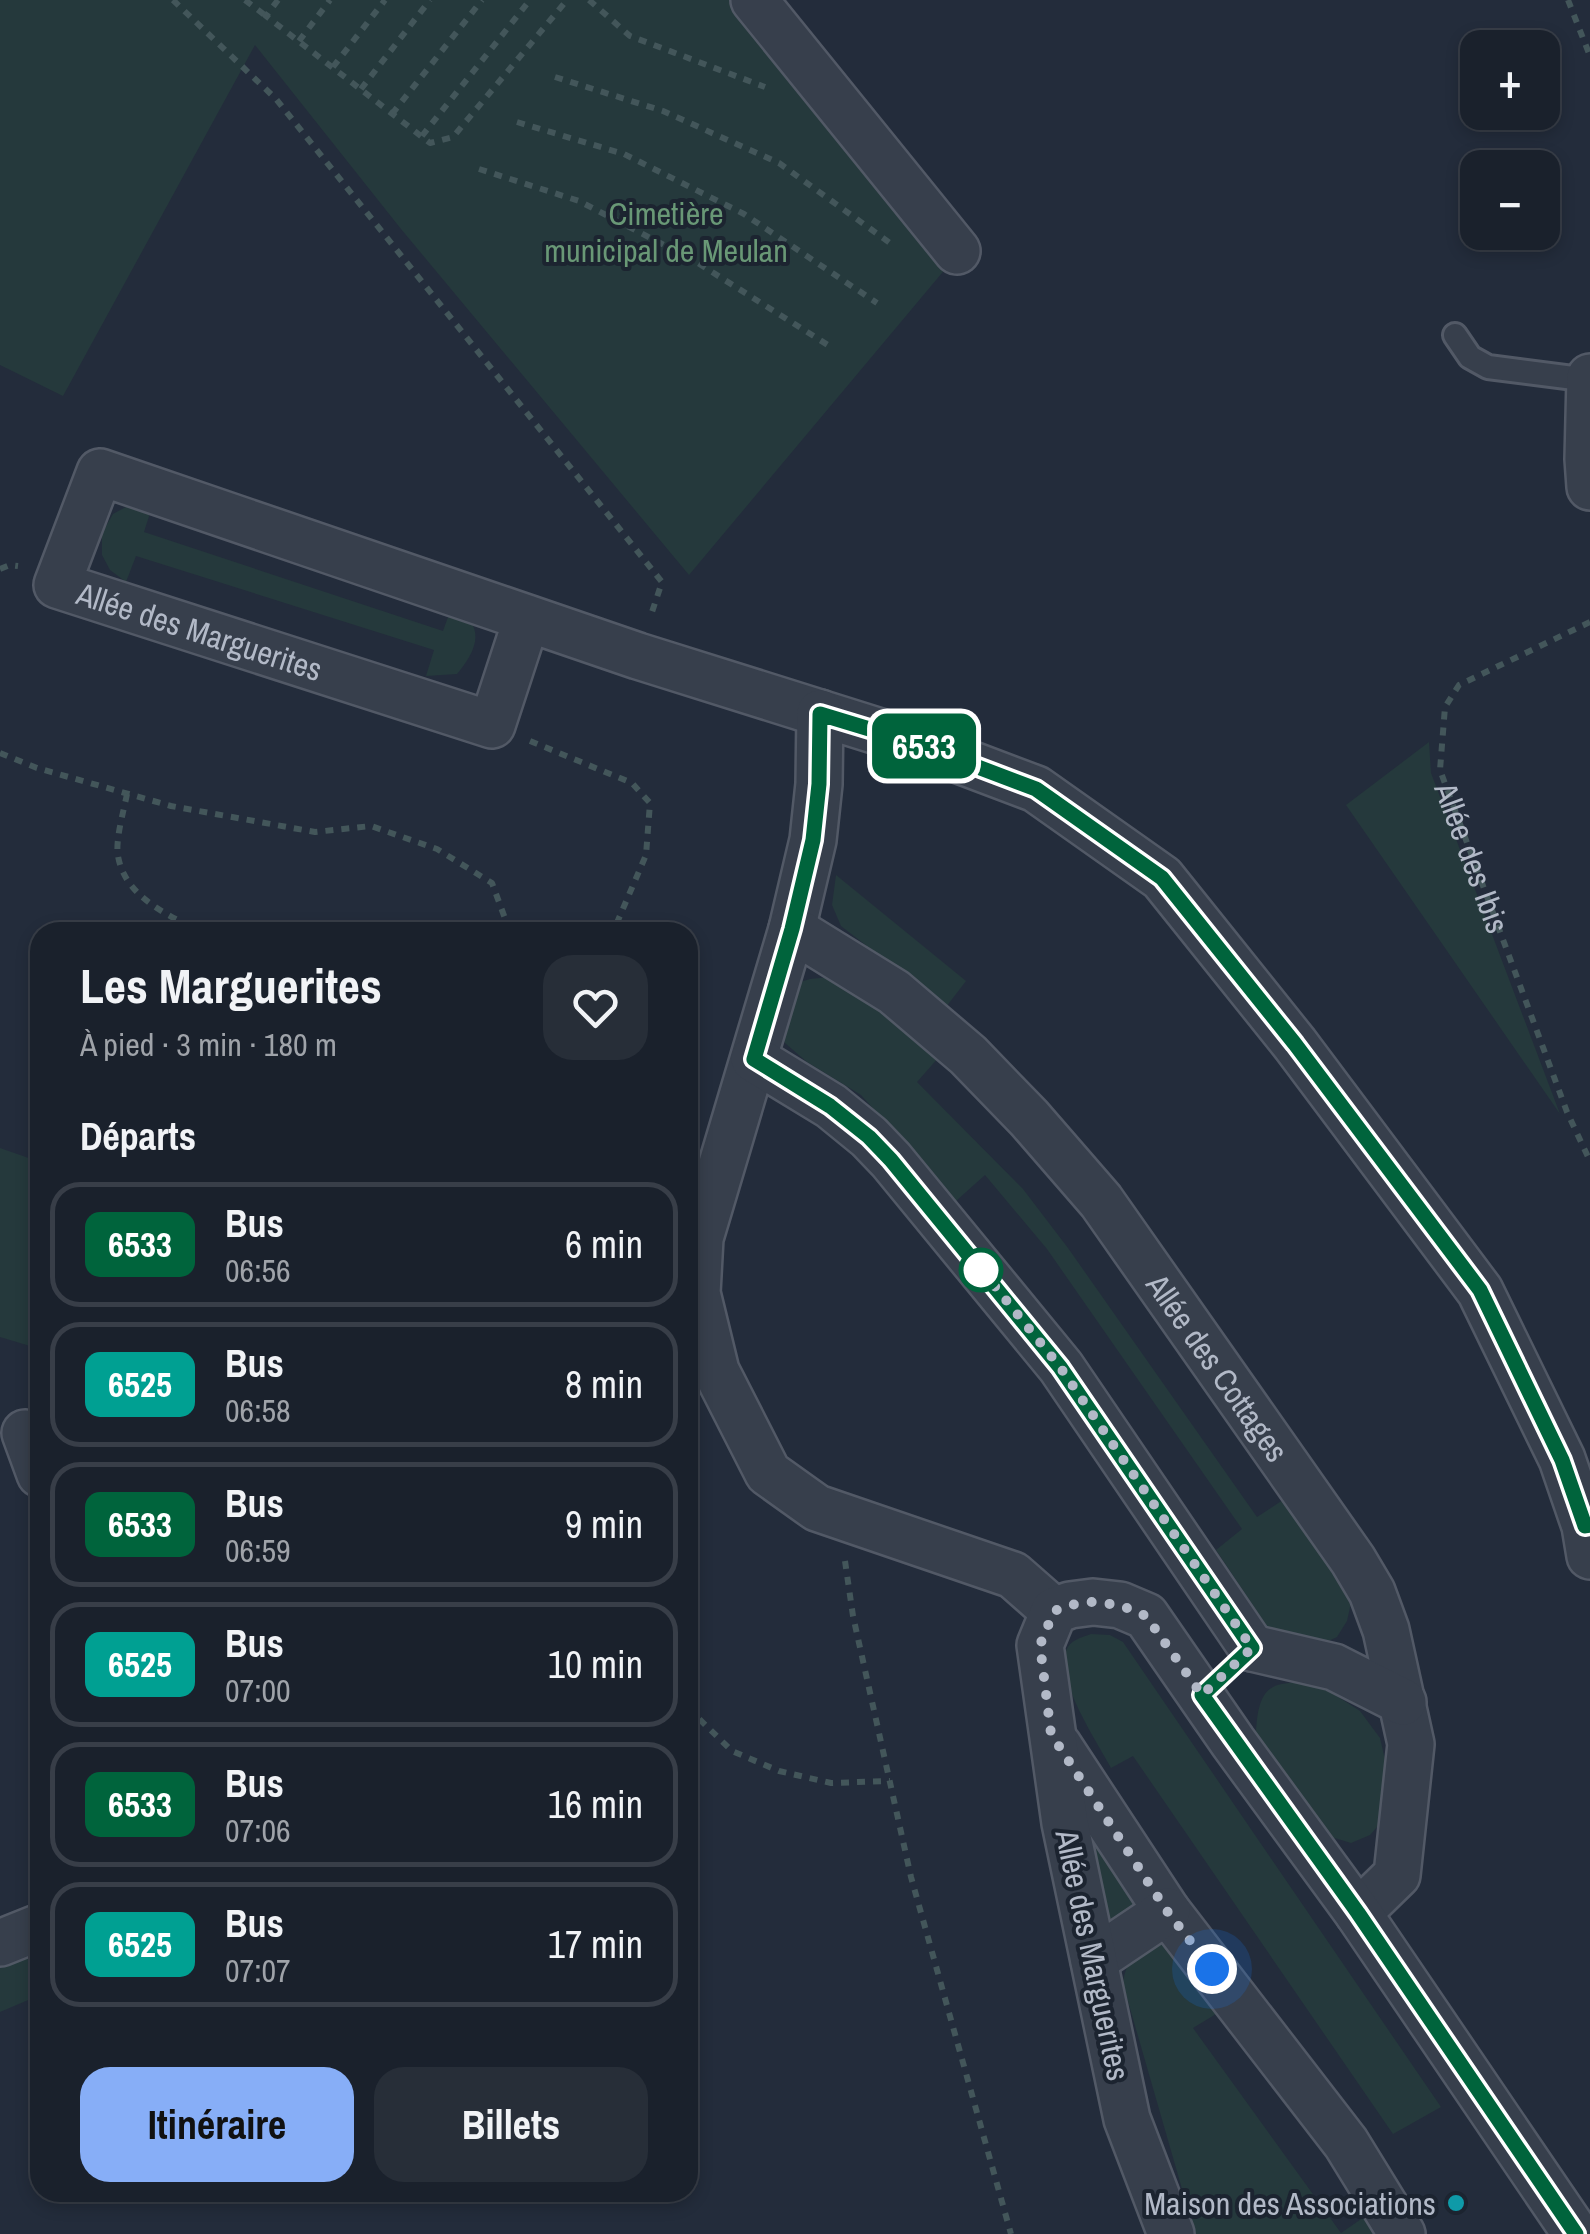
<!DOCTYPE html>
<html lang="fr">
<head>
<meta charset="utf-8">
<style>
  body { margin:0; font-family:"Archivo Narrow",sans-serif; background:#272e38; color:#f1f3f6; height:100vh; display:flex; flex-direction:column; font-size:38px; white-space:nowrap }
  * { box-sizing:border-box; margin:0 }
  p { font-size:32px; color:#9fa3a9 }
  .icon { flex:none; width:55px; height:55px; fill:none; stroke:currentColor; stroke-width:2; stroke-linecap:round; stroke-linejoin:round }
  .map { position:relative; flex:1; overflow:hidden }
  .details { position:absolute; left:30px; top:922px; width:668px; height:1280px; display:flex; flex-direction:column; background:#1a212c; border-radius:30px; box-shadow:0 5px 15px #0003,0 0 0 2px #383e48 }
  .details>* { flex:none }
  .badge { padding:0 20px; border-radius:15px; font-size:35px; line-height:65px }
  .tools { position:absolute; left:1460px; top:30px; display:grid; gap:20px }
  .tools a { display:grid; place-items:center; width:100px; height:100px; border-radius:20px; background:#1a212c; box-shadow:0 5px 15px #0003,0 0 0 2px #383e48; font-size:50px }
  .you { position:absolute; width:50px; height:50px; margin:-25px; border:8px solid #fff; border-radius:50%; background:#1a73e8; box-shadow:0 0 0 15px #1a73e833 }
  .map>.badge { position:absolute; translate:-50% -50%; box-shadow:0 0 0 5px #fff }
  h2 { padding:0 50px; font-size:38px; line-height:90px }
  .round { display:grid; place-items:center; flex:none; width:105px; height:105px; border-radius:30px; background:#272e38 }
  .head { display:flex; align-items:center; justify-content:space-between; height:170px; padding:0 50px }
  h1 { font-size:48px; font-weight:800; line-height:75px }
  .action { display:flex; gap:20px; margin-top:auto; padding:20px 50px }
  .action a { flex:1; height:115px; border-radius:30px; background:#87aef7; color:#111; font-size:40px; font-weight:800; line-height:115px; text-align:center }
  .action a+a { background:#272e38; color:#f1f3f6 }
  ul { padding:0; list-style:none }
  li { display:flex; align-items:center; gap:30px; height:125px; margin:0 20px 15px; padding:0 30px; border:5px solid #383e48; border-radius:30px }
  li div { flex:1 }
  li b { display:block; font-size:38px }
  li em { font-style:normal }
  li .badge { min-width:110px; font-weight:700; text-align:center }
  .map>svg:first-child { display:block }
  .green { fill:#25393c }
  .lines { fill:none; stroke-linecap:round; stroke-linejoin:round }
  .lane-casing { stroke:#525966; stroke-width:28 }
  .street-casing { stroke:#525966; stroke-width:50 }
  .path { stroke:#43565a; stroke-width:6; stroke-dasharray:8 8; stroke-linecap:butt }
  .lane { stroke:#373f4c; stroke-width:22 }
  .street { stroke:#373f4c; stroke-width:45 }
  .line-casing { stroke:#fff; stroke-width:22 }
  .line { stroke:#00643c; stroke-width:15 }
  .walk { stroke:#b2b9c7; stroke-width:10; stroke-dasharray:0 18 }
  .stop-dot { fill:#fff; stroke:#00643c; stroke-width:5 }
  .culture-dot { fill:#0f9aa8; stroke:#1c2430; stroke-width:4 }
  .labels { text-anchor:middle; dominant-baseline:central; stroke-width:8; stroke-linejoin:round; paint-order:stroke }
  .park-label { font-size:32px; fill:#699876; stroke:#1c2430 }
  .street-label { font-size:32px; fill:#b2b9c7; stroke:#1c2430 }
  .poi-label { font-size:32px; fill:#b2b9c7; stroke:#1c2430; text-anchor:end }
</style>
</head>
<body>
<div class="map">
<svg width="1590" height="2234" viewBox="0 0 1590 2234">
  <rect width="100%" height="100%" fill="#232c3b"/>
  <g class="green">
    <path d="M 0,0 L 738,0 L 952,261 L 689,575 L 401,229 L 255,45 L 63,396 L 0,365 Z"/>
    <path d="M 135,502 L 152,507 L 144,532 L 443,631 L 452,606 C 457,611 467,616 471,622 C 483,640 468,661 457,674 L 426,676 L 434,650 L 136,556 L 126,582 L 110,570 L 102,555 L 102,533 L 113,514 Z"/>
    <path d="M 1429,742 L 1431,773 L 1560,1114 L 1346,805 Z"/>
    <path d="M 836,875 L 966,981 L 946,1007 L 841,926 L 832,905 Z"/>
    <path d="M 830,977 L 852,980 L 939,1057 L 917,1082 L 1023,1189 L 1068,1248 L 1257,1517 L 1286,1498 L 1347,1584 L 1351,1603 L 1347,1621 L 1337,1637 L 1320,1645 L 1274,1637 L 1216,1550 L 1242,1529 L 1047,1249 L 985,1175 L 956,1201 L 861,1095 L 807,1062 L 785,1043 L 778,1023 L 794,984 L 810,979 Z"/>
    <path d="M 0,1148 L 40,1162 L 40,1349 L 0,1337 Z"/>
    <path d="M 1091,1634 L 1110,1635 L 1123,1642 L 1441,2107 L 1393,2134 L 1133,1756 L 1111,1768 C 1097,1742 1055,1679 1066,1651 C 1070,1640 1080,1638 1091,1634 Z"/>
    <path d="M 1298,1682 L 1329,1691 L 1360,1711 L 1380,1738 L 1389,1777 L 1385,1818 L 1370,1835 L 1351,1843 L 1328,1836 L 1256,1733 C 1257,1718 1258,1695 1273,1687 C 1279,1683 1291,1683 1298,1682 Z"/>
    <path d="M 1083,1806 L 1150,1904 L 1107,1921 Z"/>
    <path d="M 1153,1942 L 1170,1943 L 1221,2011 L 1193,2028 L 1341,2233 L 1367,2215 L 1379,2234 L 1195,2234 L 1123,1984 C 1125,1962 1135,1954 1153,1942 Z"/>
    <path d="M 40,1950 L 40,1995 L 0,2012 L 0,1968 Z"/>
  </g>
  <g class="lines">
    <defs>
      <path id="lane" d="M 1455,335 L 1470,357 L 1488,367 L 1590,380"/>
      <g id="street">
        <path d="M 754,0 L 957,251"/>
        <path d="M 1590,377 L 1588,459 L 1590,487"/>
        <path id="s2" d="M 527,618 L 100,472 L 57,585 L 492,725 L 527,618 L 638,656 L 909,741 L 1036,789 L 1162,878 L 1295,1044 L 1480,1291 L 1562,1459 L 1585,1526 L 1590,1556"/>
        <path d="M 820,713 L 819,784 L 813,840 L 792,929 L 700,1238 L 697,1293 L 716,1371 L 768,1473 L 817,1508 L 1013,1575 L 1054,1611"/>
        <path id="s3" d="M 792,929 L 894,992 L 968,1055 L 1029,1118 L 1101,1201 L 1353,1560 L 1372,1592 L 1386,1630 L 1411,1744 L 1397,1875 L 1358,1913"/>
        <path d="M 754,1059 L 831,1106 L 869,1137 L 891,1160 L 1061,1367 L 1252,1648"/>
        <path d="M 25,1433 L 40,1474"/>
        <path d="M 1252,1648 L 1334,1667 L 1403,1702"/>
        <path d="M 1058,1745 L 1167,1911 L 1346,2143 L 1402,2234"/>
        <path d="M 0,1943 L 40,1927"/>
        <path d="M 1094,1960 L 1167,1911"/>
        <path d="M 1171,2234 L 1127,2119 L 1065,1823 L 1040,1645 L 1054,1611 L 1070,1605 L 1093,1602 L 1120,1605 L 1146,1616 L 1233,1742 L 1358,1913 L 1576,2234"/>
      </g>
    </defs>
    <use href="#lane" class="lane-casing"/>
    <use href="#street" class="street-casing"/>
    <g class="path">
      <path d="M 173,0 L 276,99 L 662,582 L 650,618"/>
      <path d="M 245,0 L 266,16"/>
      <path d="M 278,0 L 266,16 L 430,143 L 453,137 L 567,0"/>
      <path d="M 589,0 L 630,36 L 765,87"/>
      <path d="M 1568,0 L 1590,56"/>
      <path d="M 299,41 L 330,0"/>
      <path d="M 333,67 L 385,0"/>
      <path d="M 555,77 L 663,111 L 779,163 L 890,243"/>
      <path d="M 361,89 L 430,0"/>
      <path d="M 392,114 L 482,0"/>
      <path d="M 517,122 L 624,154 L 744,214 L 877,303"/>
      <path d="M 422,136 L 530,0"/>
      <path d="M 479,169 L 579,201 L 693,260 L 831,347"/>
      <path d="M 0,569 L 10,565 L 18,566"/>
      <path id="s1" d="M 1590,622 L 1459,685 L 1445,707 L 1440,770 L 1567,1112 L 1590,1161"/>
      <path d="M 530,741 L 632,783 L 650,803 L 646,855 L 613,932"/>
      <path d="M 0,753 L 37,768 L 171,806 L 315,832 L 371,826 L 437,849 L 492,883 L 510,932"/>
      <path d="M 127,794 C 124,810 115,840 118,856 C 125,897 168,915 201,932"/>
      <path d="M 845,1561 L 853,1616 L 911,1877 L 1011,2234"/>
      <path d="M 688,1708 L 732,1751 L 779,1771 L 831,1783 L 890,1781"/>
    </g>
    <use href="#lane" class="lane"/>
    <use href="#street" class="street"/>
  </g>
  <g class="lines">
    <defs>
      <path id="line" d="M 1576,2234 L 1358,1913 L 1202,1695 L 1252,1648 L 1060,1367 L 891,1160 L 869,1137 L 830,1106 L 754,1059 L 792,929 L 813,840 L 819,784 L 820,714 L 909,741 L 1036,789 L 1162,878 L 1295,1044 L 1480,1290 L 1562,1460 L 1585,1526 L 1590,1525"/>
    </defs>
    <use href="#line" class="line-casing"/>
    <use href="#line" class="line"/>
    <path class="walk" d="M 981,1270 L 977,1264 L 1060,1367 L 1252,1648 L 1202,1695 L 1146,1616 L 1120,1605 L 1092,1602 L 1070,1605 L 1054,1611 L 1040,1645 L 1051,1734 L 1167,1911 L 1212,1969"/>
  </g>
  <circle class="stop-dot" cx="981" cy="1270" r="20"/>
  <circle class="culture-dot" cx="1456" cy="2203" r="10"/>
  <g class="labels">
    <g class="park-label">
      <text x="666" y="213">Cimetière<tspan x="666" dy="37">municipal de Meulan</tspan></text>
    </g>
    <g class="street-label">
      <text stroke="none"><textPath href="#s2" startOffset="722">Allée des Marguerites</textPath></text>
      <text stroke="none"><textPath href="#s1" startOffset="328">Allée des Ibis</textPath></text>
      <text stroke="none"><textPath href="#s3" startOffset="618">Allée des Cottages</textPath></text>
      <text transform="translate(1093 1955) rotate(78)">Allée des Marguerites</text>
    </g>
    <g class="poi-label">
      <text x="1436" y="2203">Maison des Associations</text>
    </g>
  </g>
</svg>
<div class="tools">
<a>+</a>
<a>−</a>
</div>
<div class="you" style="left:1212px;top:1969px"></div>
<b class="badge" style="left:924px;top:746px;background:#00643c;color:#fff">6533</b>
<section class="details">
<div class="head"><div><h1>Les Marguerites</h1><p>À pied · 3 min · 180 m</p></div><a class="round"><svg class="icon" aria-label="heart" viewBox="0 0 24 24"><path d="M12 20l-8-8c-3-5 5-10 8-4 3-6 11-1 8 4z"/></svg></a></div>
<h2>Départs</h2>
<ul>
<li><span class="badge" style="background:#00643c;color:#fff">6533</span><div><b>Bus</b><p>06:56</p></div><em>6 min</em></li>
<li><span class="badge" style="background:#00a092;color:#fff">6525</span><div><b>Bus</b><p>06:58</p></div><em>8 min</em></li>
<li><span class="badge" style="background:#00643c;color:#fff">6533</span><div><b>Bus</b><p>06:59</p></div><em>9 min</em></li>
<li><span class="badge" style="background:#00a092;color:#fff">6525</span><div><b>Bus</b><p>07:00</p></div><em>10 min</em></li>
<li><span class="badge" style="background:#00643c;color:#fff">6533</span><div><b>Bus</b><p>07:06</p></div><em>16 min</em></li>
<li><span class="badge" style="background:#00a092;color:#fff">6525</span><div><b>Bus</b><p>07:07</p></div><em>17 min</em></li>
</ul>
<div class="action"><a>Itinéraire</a><a>Billets</a></div>
</section>
</div>
</body>
</html>
